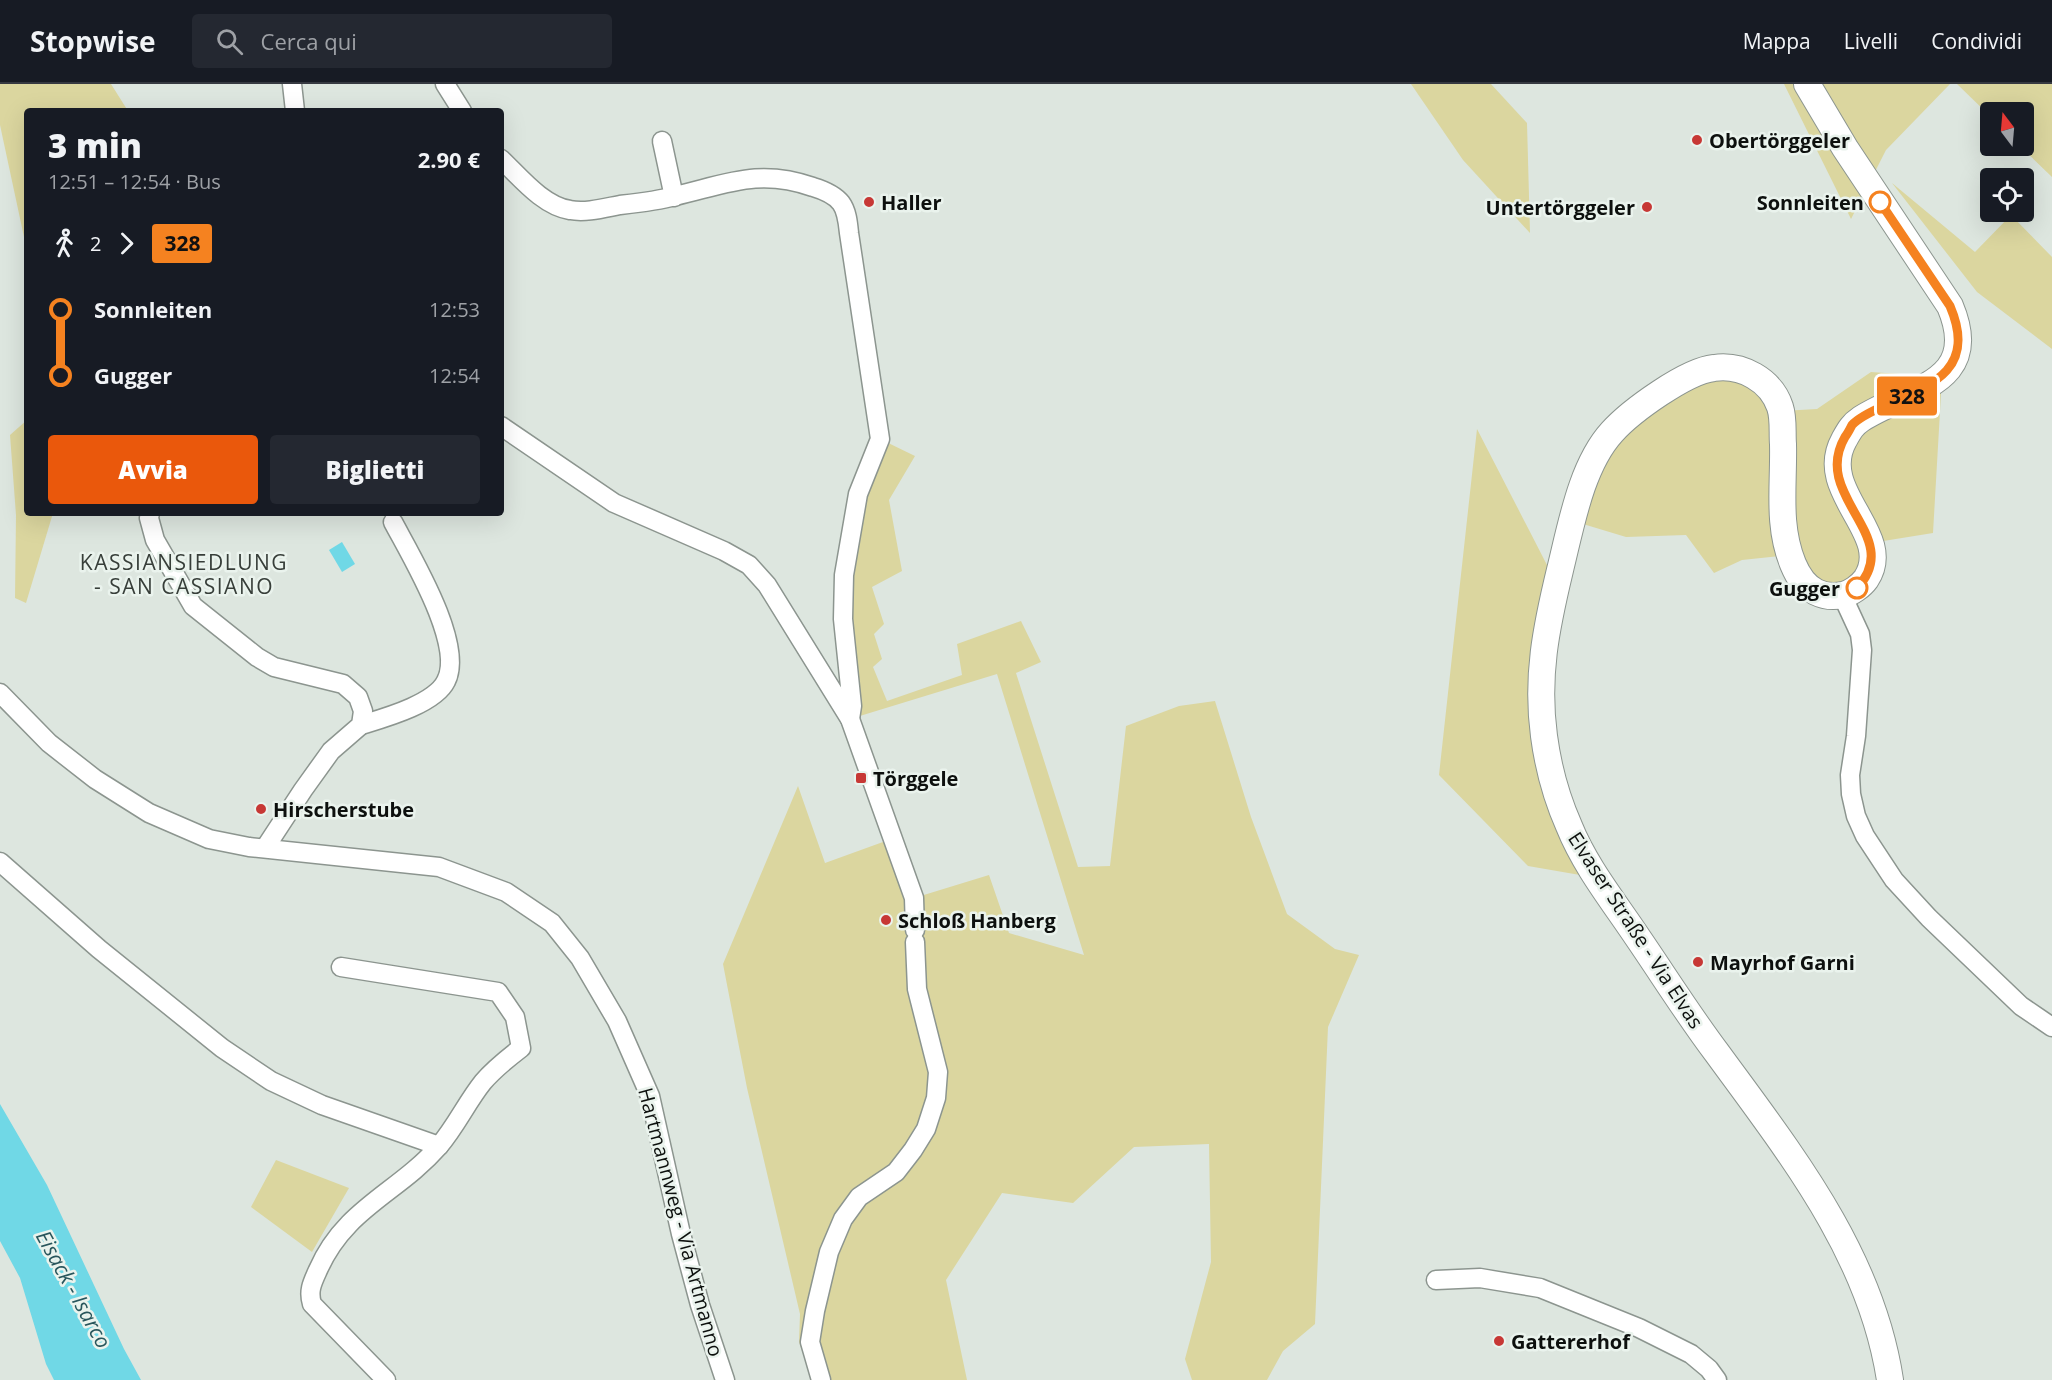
<!DOCTYPE html>
<html lang="it">
<head>
<meta charset="utf-8">
<style>
  body { margin:0; font-family:"Open Sans",sans-serif; background:#242831; color:#f1f3f6; height:100vh; display:flex; flex-direction:column; font-size:22px; white-space:nowrap }
  * { box-sizing:border-box; margin:0 }
  p { font-size:20px; color:#9ea1a6 }
  .icon { flex:none; width:33px; height:33px; fill:none; stroke:currentColor; stroke-width:2; stroke-linecap:round; stroke-linejoin:round }
  .map { position:relative; flex:1; overflow:hidden }
  .side { position:absolute; left:24px; top:24px; width:480px; height:408px; display:flex; flex-direction:column; background:#171b24; border-radius:6px; box-shadow:0 6px 24px #0002 }
  .side>* { flex:none }
  .badge { padding:0 12px; border-radius:4px; font-size:21px; line-height:39px }
  .needle { width:39px; rotate:344deg }
  .controls { position:absolute; left:1980px; top:18px; display:grid; gap:12px }
  .controls a { display:grid; place-items:center; width:54px; height:54px; border-radius:6px; background:#171b24; box-shadow:0 6px 24px #0002; font-size:30px }
  .map>.badge { position:absolute; translate:-50% -50%; box-shadow:0 0 0 3px #fff }
  .legs { display:flex; align-items:center; gap:9px; height:66px; padding:0 24px; font-size:20px }
  .legs p { margin-inline-start:auto }
  .headline { display:flex; align-items:center; justify-content:space-between; height:102px; padding:0 24px }
  h1 { font-size:33px; font-weight:800; line-height:45px }
  .primary-button { display:flex; gap:12px; margin-top:auto; padding:12px 24px }
  .primary-button a { flex:1; height:69px; border-radius:6px; background:#ea580c; color:#fff; font-size:24px; font-weight:800; line-height:69px; text-align:center }
  .primary-button a+a { background:#242831; color:#f1f3f6 }
  ul { padding:0 24px; list-style:none }
  li { display:flex; align-items:center; gap:21px; height:66px; font-size:22px }
  li i { display:grid; place-items:center; width:9px; height:100%; margin:0 8px; background:currentColor }
  li i::after { content:''; width:15px; height:15px; margin:-8px; border:4px solid; border-radius:50%; background:#171b24 }
  li p { margin-inline-start:auto }
  li:first-child i { background:linear-gradient(#0000 50%,currentColor 0) }
  li:last-child i { background:linear-gradient(currentColor 50%,#0000 0) }
  header { display:flex; align-items:center; gap:36px; box-sizing:border-box; height:84px; padding:0 30px; background:#171b24; border-bottom:2px solid #363941 }
  header strong { font-size:28px }
  nav { display:flex; gap:33px; margin-inline-start:auto; font-size:21px }
  .search { width:420px; height:54px; background:#242831; display:flex; align-items:center; gap:15px; box-sizing:border-box; padding:0 21px; border-radius:6px; color:#9ea1a6; font-size:22px }
  .map>svg:first-child { display:block }
  .green { fill:#dbd69f }
  .water { fill:#70d8e6 }
  .lines { fill:none; stroke-linecap:round; stroke-linejoin:round }
  .street-casing { stroke:#8c958f; stroke-width:21 }
  .secondary-casing { stroke:#8c958f; stroke-width:28 }
  .street { stroke:#fff; stroke-width:18 }
  .secondary { stroke:#fff; stroke-width:26 }
  .line-1-casing { stroke:#fff; stroke-width:14 }
  .line-1 { stroke:#f58220; stroke-width:9 }
  .poi-dot { fill:#c73835; stroke:#eaf3ed; stroke-width:2 }
  .stop-1-dot { fill:#fff; stroke:#f58220; stroke-width:3 }
  .labels { text-anchor:middle; dominant-baseline:central; stroke-width:5; stroke-linejoin:round; paint-order:stroke }
  .poi-label { font-size:20px; font-weight:bold; fill:#0d100e; stroke:#eaf3ed; text-anchor:start }
  .stop-label { font-size:20px; font-weight:bold; fill:#0d100e; stroke:#eaf3ed; text-anchor:end }
  .street-label { font-size:20px; fill:#0d100e; stroke:#eaf3ed }
  .neighbourhood-label { font-size:21px; letter-spacing:1.5px; fill:#373e39; stroke:#eaf3ed }
  .water-label { font-size:21px; font-style:italic; fill:#28565c; stroke:#eaf3ed }
</style>
</head>
<body>
<header>
<strong>Stopwise</strong>
<div class="search"><svg class="icon" aria-label="search" viewBox="0 0 24 24"><circle cx="10" cy="10" r="6"/><path d="M15 15l6 6"/></svg>Cerca qui</div>
<nav><a>Mappa</a><a>Livelli</a><a>Condividi</a></nav>
</header>
<div class="map">
<svg width="2052" height="1296" viewBox="0 0 2052 1296">
  <rect width="100%" height="100%" fill="#dde6df"/>
  <g class="green">
    <path d="M 0,0 L 111,0 L 128,27 L 27,27 L 27,167 L 0,41 Z"/>
    <path d="M 1411,0 L 1491,0 L 1527,39 L 1530,149 L 1463,76 Z"/>
    <path d="M 1784,0 L 1950,0 L 1886,66 L 1851,135 Z"/>
    <path d="M 1957,0 L 2052,0 L 2052,93 L 2020,62 L 2024,62 L 2024,28 L 1990,28 L 1990,32 Z"/>
    <path d="M 1892,99 L 1975,168 L 2011,131 L 2052,173 L 2052,265 L 1977,208 Z"/>
    <path d="M 1738,285 L 1782,327 L 1817,325 L 1871,288 L 1942,293 L 1933,449 L 1871,459 L 1873,479 L 1826,512 L 1789,471 L 1742,476 L 1714,489 L 1686,451 L 1626,453 L 1573,437 L 1626,332 Z"/>
    <path d="M 27,336 L 27,429 L 53,429 L 26,519 L 15,514 L 16,431 L 10,351 Z"/>
    <path d="M 1477,345 L 1548,483 L 1544,650 L 1595,790 L 1580,791 L 1528,782 L 1439,691 Z"/>
    <path d="M 880,355 L 915,372 L 889,416 L 902,487 L 872,503 L 884,540 L 874,550 L 882,575 L 873,583 L 887,617 L 962,591 L 957,560 L 1021,537 L 1041,578 L 1016,589 L 1078,783 L 1110,782 L 1126,642 L 1179,622 L 1215,617 L 1251,733 L 1287,830 L 1335,865 L 1359,871 L 1328,943 L 1315,1240 L 1283,1267 L 1267,1296 L 1192,1296 L 1185,1275 L 1211,1178 L 1209,1060 L 1134,1063 L 1073,1119 L 1002,1109 L 946,1196 L 967,1296 L 813,1296 L 799,1258 L 800,1230 L 747,1004 L 723,880 L 798,702 L 825,779 L 894,754 L 914,814 L 989,791 L 1009,849 L 1084,871 L 997,590 L 850,635 L 844,491 Z"/>
    <path d="M 276,1076 L 349,1104 L 312,1168 L 251,1123 Z"/>
  </g>
  <g class="water">
    <path d="M 342,458 L 355,480 L 342,488 L 329,466 Z"/>
    <path d="M 0,1020 L 47,1101 L 124,1265 L 141,1296 L 54,1296 L 46,1280 L 20,1194 L 0,1157 Z"/>
  </g>
  <g class="lines">
    <defs>
      <g id="street">
        <path d="M 292,0 L 295,27"/>
        <path d="M 445,0 L 462,27"/>
        <path d="M 662,57 L 674,113"/>
        <path d="M 501,75 C 520,93 543,122 570,126 C 586,129 604,124 620,121 C 638,119 657,117 675,112 C 727,100 759,84 813,103 C 823,106 834,110 841,119 C 847,127 848,139 849,149 L 880,355 L 858,410 L 844,491 L 843,535 L 852,622 L 850,635"/>
        <path d="M 501,342 L 614,419 L 724,467 L 749,481 L 767,501 L 850,635 L 914,814 L 915,846"/>
        <path d="M 150,429 L 149,434 L 155,456 L 193,522 L 257,573 L 274,583 L 343,600 L 358,613 L 363,627 L 361,641 L 331,667 L 303,706 L 265,764"/>
        <path d="M 1842,511 L 1860,550 L 1862,566 L 1856,652 L 1850,691 L 1851,710 L 1856,732 L 1865,752 L 1894,796 L 1929,834 L 2021,922 L 2052,943"/>
        <path d="M 0,609 L 49,659 L 95,695 L 149,729 L 209,755 L 249,763 L 439,783 L 506,808 L 552,839 L 580,874 L 617,937 L 650,1012 L 681,1150 L 700,1221 L 725,1296"/>
        <path d="M 361,641 C 384,634 435,620 446,597 C 465,561 411,472 393,438"/>
        <path d="M 0,778 L 99,865 L 222,964 L 271,997 L 322,1021 L 439,1062"/>
        <path d="M 341,883 L 498,908 L 515,933 L 521,964 C 508,974 494,985 483,998 C 467,1018 456,1042 439,1062 C 398,1109 345,1124 318,1186 C 312,1199 308,1207 312,1220 L 386,1296"/>
        <path d="M 1436,1196 L 1480,1194 L 1540,1204 L 1639,1244 L 1691,1270 L 1709,1285 L 1717,1296"/>
        <path d="M 821,1296 L 810,1258 L 815,1227 L 829,1168 L 843,1135 L 859,1113 L 896,1088 L 913,1066 L 926,1045 L 936,1014 L 938,988 L 917,905 L 915,858"/>
      </g>
      <path id="secondary" d="M 1807,0 L 1845,64 L 1950,222 C 1983,300 1909,304 1861,335 C 1852,341 1849,347 1844,356 C 1815,408 1896,450 1866,495 C 1861,502 1851,509 1843,511 C 1834,513 1824,512 1816,508 C 1804,502 1798,492 1793,480 C 1777,441 1784,402 1783,360 C 1782,349 1784,335 1780,323 C 1771,296 1742,280 1714,284 C 1686,287 1631,327 1612,348 C 1581,382 1571,442 1560,486 C 1546,544 1536,593 1544,652 C 1548,682 1557,715 1569,742 C 1585,782 1614,818 1638,854 C 1664,892 1689,932 1717,969 C 1790,1069 1871,1170 1890,1296"/>
    </defs>
    <use href="#street" class="street-casing"/>
    <use href="#secondary" class="secondary-casing"/>
    <use href="#street" class="street"/>
    <use href="#secondary" class="secondary"/>
  </g>
  <g class="lines">
    <defs>
      <path id="line-1" d="M 1857,504 C 1906,452 1810,413 1845,353 C 1848,349 1850,345 1852,341 C 1860,332 1877,325 1888,320 C 1936,300 1976,283 1950,222 L 1880,118"/>
    </defs>
    <use href="#line-1" class="line-1-casing"/>
    <use href="#line-1" class="line-1"/>
  </g>
  <g class="poi-dot">
    <circle cx="1697" cy="56" r="6"/>
    <circle cx="869" cy="118" r="6"/>
    <circle cx="1647" cy="123" r="6"/>
    <rect x="855" y="688" width="12" height="12" rx="3"/>
    <circle cx="261" cy="725" r="6"/>
    <circle cx="886" cy="836" r="6"/>
    <circle cx="1698" cy="878" r="6"/>
    <circle cx="1499" cy="1257" r="6"/>
  </g>
  <g class="stop-1-dot">
    <circle cx="1880" cy="118" r="10"/>
    <circle cx="1857" cy="504" r="10"/>
  </g>
  <g class="labels">
    <g class="poi-label">
      <text x="1709" y="56">Obertörggeler</text>
      <text x="881" y="118">Haller</text>
      <text x="1635" y="123" text-anchor="end">Untertörggeler</text>
      <text x="873" y="694">Törggele</text>
      <text x="273" y="725">Hirscherstube</text>
      <text x="898" y="836">Schloß Hanberg</text>
      <text x="1710" y="878">Mayrhof Garni</text>
      <text x="1511" y="1257">Gattererhof</text>
    </g>
    <g class="stop-label">
      <text x="1864" y="118">Sonnleiten</text>
      <text x="1840" y="504">Gugger</text>
    </g>
    <g class="street-label">
      <text transform="translate(1636 846) rotate(57)">Elvaser Straße - Via Elvas</text>
      <text transform="translate(681 1138) rotate(75)">Hartmannweg - Via Artmanno</text>
    </g>
    <g class="neighbourhood-label">
      <text x="184" y="478">KASSIANSIEDLUNG<tspan x="184" dy="24">- SAN CASSIANO</tspan></text>
    </g>
    <g class="water-label">
      <text transform="translate(74 1205) rotate(61)">Eisack - Isarco</text>
    </g>
  </g>
</svg>
<div class="controls">
<a><svg class="needle" viewBox="-14 -14 28 28"><path d="M0-13l5 13h-10z" fill="#e53935"/><path d="M0 13l5-13h-10z" fill="#9ea1a6"/></svg></a>
<a><svg class="icon" aria-label="locate" viewBox="0 0 24 24"><circle cx="12" cy="12" r="6"/><path d="M12 2v4M12 18v4M2 12h4M18 12h4"/></svg></a>
</div>
<b class="badge" style="left:1907px;top:312px;background:#f58220;color:#111">328</b>
<section class="side">
<div class="headline"><div><h1>3 min</h1><p>12:51 – 12:54 · Bus</p></div><b>2.90 €</b></div>
<div class="legs"><svg class="icon" aria-label="walk" viewBox="0 0 24 24"><circle cx="13" cy="4" r="2"/><path d="M13 8l-2 6 4 7M11 14l-3 7M7 12l3-4h3l4 4"/></svg>2<svg class="icon" aria-label="forward" viewBox="0 0 24 24"><path d="M9 5l7 7-7 7"/></svg><b class="badge" style="background:#f58220;color:#111">328</b></div>
<ul>
<li><i style="color:#f58220"></i><b>Sonnleiten</b><p>12:53</p></li>
<li><i style="color:#f58220"></i><b>Gugger</b><p>12:54</p></li>
</ul>
<div class="primary-button"><a>Avvia</a><a>Biglietti</a></div>
</section>
</div>
</body>
</html>
